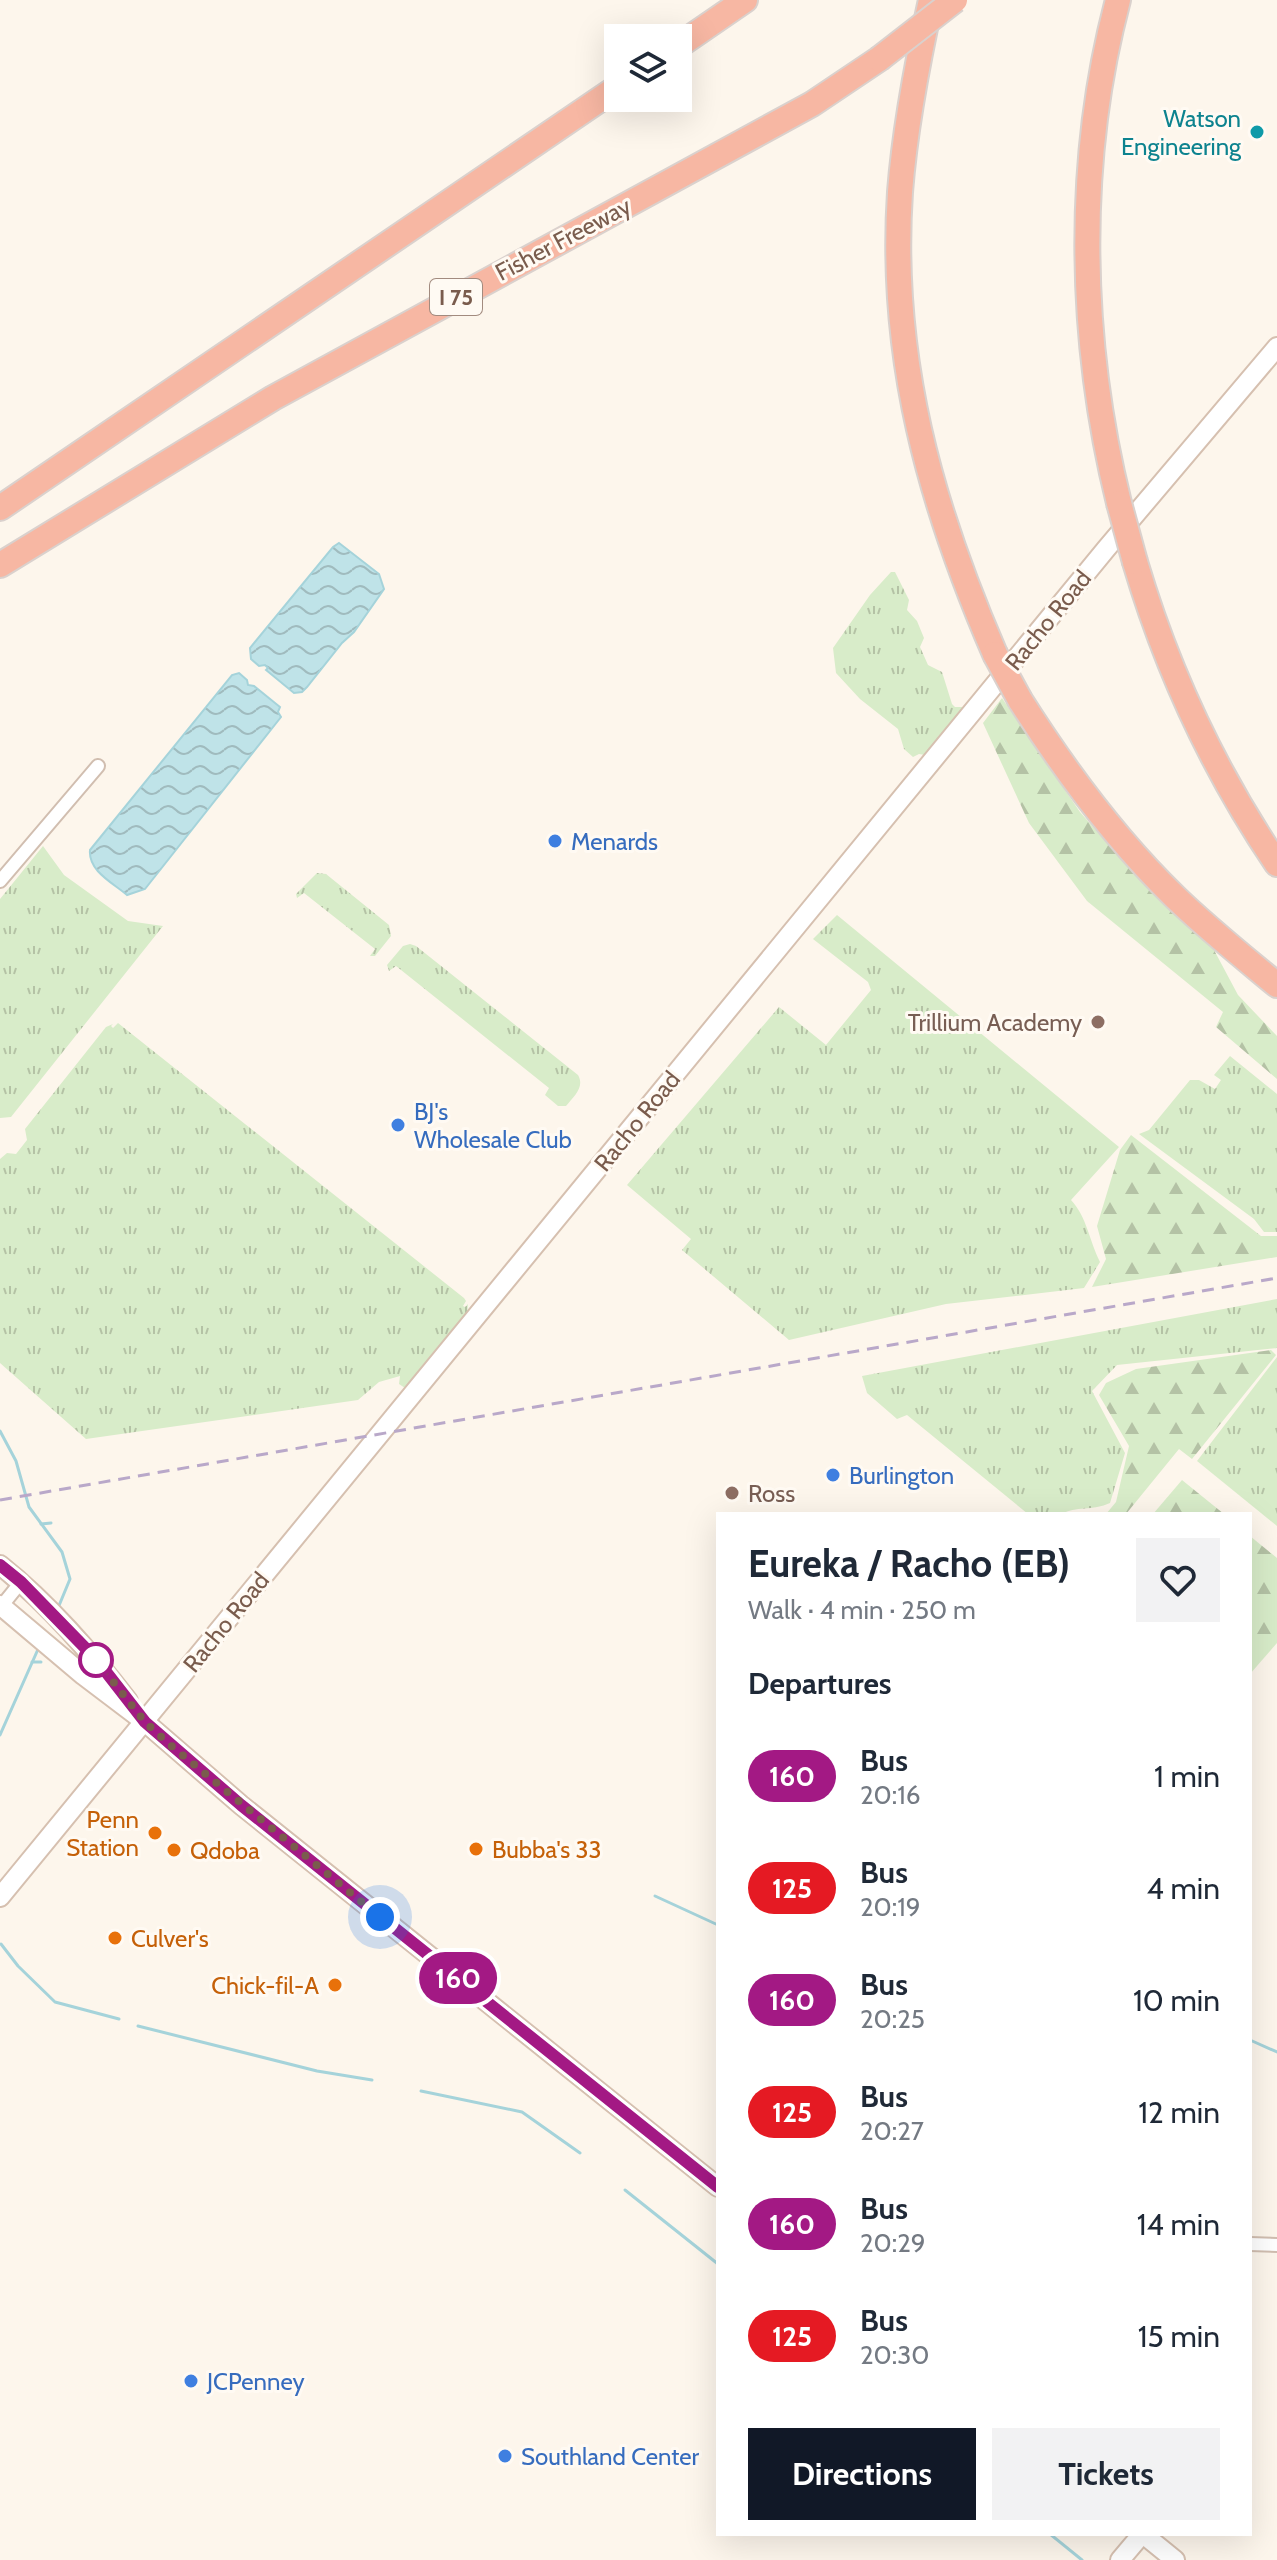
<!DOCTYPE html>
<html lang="en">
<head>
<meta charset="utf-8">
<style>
  body { margin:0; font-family:Cabin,sans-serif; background:#f2f2f3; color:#1f2937; height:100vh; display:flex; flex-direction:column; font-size:30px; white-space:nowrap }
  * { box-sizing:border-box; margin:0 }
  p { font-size:26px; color:#747a83 }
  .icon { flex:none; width:44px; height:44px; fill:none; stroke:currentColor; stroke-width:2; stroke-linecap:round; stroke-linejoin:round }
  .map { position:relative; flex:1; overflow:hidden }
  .side { position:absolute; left:716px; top:1512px; width:536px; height:1024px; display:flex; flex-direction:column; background:#fff; border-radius:0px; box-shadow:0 8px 32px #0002 }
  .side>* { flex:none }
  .badge { padding:0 16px; border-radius:26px; font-size:28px; line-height:52px }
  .fabs { position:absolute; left:604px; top:24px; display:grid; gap:16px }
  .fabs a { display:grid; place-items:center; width:88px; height:88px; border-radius:0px; background:#fff; box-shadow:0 8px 32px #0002; font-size:40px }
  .you { position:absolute; width:40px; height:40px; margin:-20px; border:6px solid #fff; border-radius:50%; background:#1a73e8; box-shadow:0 0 0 12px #1a73e833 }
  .map>.badge { position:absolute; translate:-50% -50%; box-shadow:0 0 0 4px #fff }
  h2 { padding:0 32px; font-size:30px; line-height:72px }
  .round { display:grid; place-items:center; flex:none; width:84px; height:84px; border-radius:0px; background:#f2f2f3 }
  .head { display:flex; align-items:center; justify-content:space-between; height:136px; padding:0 32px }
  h1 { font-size:38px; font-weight:700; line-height:60px }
  .button { display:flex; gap:16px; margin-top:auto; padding:16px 32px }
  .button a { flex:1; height:92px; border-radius:0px; background:#111827; color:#fff; font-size:32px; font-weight:700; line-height:92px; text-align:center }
  .button a+a { background:#f2f2f3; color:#1f2937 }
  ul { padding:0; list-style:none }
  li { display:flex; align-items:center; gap:24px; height:112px; padding:0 32px }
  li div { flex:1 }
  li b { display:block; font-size:30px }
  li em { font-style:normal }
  li .badge { min-width:88px; font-weight:700; text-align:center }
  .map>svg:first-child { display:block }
  .grass { fill:url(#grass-tufts) }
  .forest { fill:url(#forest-firs) }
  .water { fill:url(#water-waves); stroke:#a5d3da; stroke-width:2 }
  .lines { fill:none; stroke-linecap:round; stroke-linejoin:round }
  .stream { stroke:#a5d3da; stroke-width:3 }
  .street-casing { stroke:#d1beb0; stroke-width:16 }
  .secondary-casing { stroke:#d6c0b0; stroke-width:22 }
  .highway-casing { stroke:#dad1cd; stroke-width:28 }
  .street { stroke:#fff; stroke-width:12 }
  .secondary { stroke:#fff; stroke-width:18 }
  .highway { stroke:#f7b7a3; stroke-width:24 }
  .rail { stroke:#b9a8c9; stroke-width:3; stroke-dasharray:12 8; stroke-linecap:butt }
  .highway-bridge-casing { stroke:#dad1cd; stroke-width:28; stroke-linecap:butt }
  .highway-bridge { stroke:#f7b7a3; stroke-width:24 }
  .line-casing { stroke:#fff; stroke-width:18 }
  .line { stroke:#a31984; stroke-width:12 }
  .walk { stroke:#7a5c4d; stroke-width:8; stroke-dasharray:0 14.4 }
  .culture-dot { fill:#0f9aa8; stroke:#fffaf3; stroke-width:3 }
  .shop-dot { fill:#3f7fe0; stroke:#fffaf3; stroke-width:3 }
  .education-dot { fill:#8d6e63; stroke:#fffaf3; stroke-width:3 }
  .stop-dot { fill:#fff; stroke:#a31984; stroke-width:4 }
  .food-dot { fill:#e8710a; stroke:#fffaf3; stroke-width:3 }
  .labels { text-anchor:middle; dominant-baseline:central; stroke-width:6; stroke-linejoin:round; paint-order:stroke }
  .shield { fill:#fffaf3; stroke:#a28b7f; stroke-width:2 }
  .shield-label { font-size:22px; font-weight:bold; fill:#7a5c4d }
  .culture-label { font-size:24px; fill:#0d838f; stroke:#fffaf3; text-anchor:end }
  .street-label { font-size:24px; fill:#7a5c4d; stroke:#fffaf3 }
  .shop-label { font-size:24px; fill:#366cbe; stroke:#fffaf3; text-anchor:start }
  .education-label { font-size:24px; fill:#785e54; stroke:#fffaf3; text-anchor:end }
  .food-label { font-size:24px; fill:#c56008; stroke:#fffaf3; text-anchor:start }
</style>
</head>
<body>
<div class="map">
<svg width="1277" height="2560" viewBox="0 0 1277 2560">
  <defs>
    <pattern id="grass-tufts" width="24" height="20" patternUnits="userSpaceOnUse" patternTransform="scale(2)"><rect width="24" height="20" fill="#d8ecc9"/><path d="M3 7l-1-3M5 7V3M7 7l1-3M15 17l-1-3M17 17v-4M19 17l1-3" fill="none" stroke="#b4c2a5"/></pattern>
    <pattern id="forest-firs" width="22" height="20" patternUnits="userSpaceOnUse" patternTransform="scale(2)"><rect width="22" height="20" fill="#d8ecc9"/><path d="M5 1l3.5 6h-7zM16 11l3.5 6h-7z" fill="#b4c2a5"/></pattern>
    <pattern id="water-waves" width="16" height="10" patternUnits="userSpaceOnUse" patternTransform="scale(2)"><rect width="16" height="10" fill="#bfe3e8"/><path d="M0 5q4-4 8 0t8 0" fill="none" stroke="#a0bbbe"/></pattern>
  </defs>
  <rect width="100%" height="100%" fill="#fdf6ec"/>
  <g class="grass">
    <path d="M 891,572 L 895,572 L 909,600 L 907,610 L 917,621 L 924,638 L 920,647 L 928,665 L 942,672 L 952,704 L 955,707 L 968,707 L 925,755 L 919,754 L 913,757 L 904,749 L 898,729 L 860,699 L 836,673 L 833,648 L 870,595 Z"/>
    <path d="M 43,846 L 64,875 L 128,921 L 163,926 L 11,1117 L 0,1118 L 0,899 Z"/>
    <path d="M 317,873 L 326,874 L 389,925 L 391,936 L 375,956 L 370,956 L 375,949 L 304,893 L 297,898 L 296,894 Z"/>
    <path d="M 837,915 L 1119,1147 L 1071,1200 C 1087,1217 1089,1240 1100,1262 L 1084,1288 L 946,1304 L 789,1340 L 682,1250 L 691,1239 L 627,1185 L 779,1007 L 826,1045 L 871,990 L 868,982 L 813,939 Z"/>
    <path d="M 410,944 L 416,946 L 578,1075 C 585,1087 574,1096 566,1106 L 558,1106 L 545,1095 L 549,1088 L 396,966 L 389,971 L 387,965 L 403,946 Z"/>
    <path d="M 118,1023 L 464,1298 L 466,1301 L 463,1306 L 465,1307 L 468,1304 L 467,1316 L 416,1378 L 405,1388 L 399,1384 L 400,1376 L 379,1382 L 358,1400 L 86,1439 L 0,1363 L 0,1159 L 7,1153 L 16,1154 L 27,1140 L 25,1129 L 106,1027 L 113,1024 L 111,1026 L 113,1028 Z"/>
    <path d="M 1230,1056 L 1277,1094 L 1277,1232 L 1264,1232 L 1254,1219 L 1139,1134 L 1149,1130 L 1190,1080 L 1199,1080 L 1215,1089 L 1221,1080 L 1214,1075 Z"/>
    <path d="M 1277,1299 L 1277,1348 L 1117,1365 L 1092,1391 L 1125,1453 L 1110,1503 C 1093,1511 1075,1506 1062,1514 L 1028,1514 L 907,1415 L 897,1419 L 867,1393 L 862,1376 Z"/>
    <path d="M 1277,1357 L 1277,1526 L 1197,1461 Z"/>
  </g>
  <g class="forest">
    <path d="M 1002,698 L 1080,812 L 1136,876 L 1214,950 L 1238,995 L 1277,1036 L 1277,1079 L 1216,1027 L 1223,1012 L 1087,901 L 1029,823 L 983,723 Z"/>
    <path d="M 1131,1135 L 1261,1236 L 1277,1236 L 1277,1257 L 1092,1287 L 1106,1259 L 1097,1226 L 1120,1150 Z"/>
    <path d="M 1271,1350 L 1276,1355 L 1192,1459 L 1179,1449 L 1126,1514 L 1106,1514 L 1116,1502 L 1129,1446 L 1099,1395 L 1106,1383 L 1136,1369 Z"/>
    <path d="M 1182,1480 L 1224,1514 L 1153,1514 Z"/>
    <path d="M 1250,1536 L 1277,1558 L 1277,1643 L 1250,1674 Z"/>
  </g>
  <g class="water">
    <path d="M 339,543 L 379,574 L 384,589 L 354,632 L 342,643 L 307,687 L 302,692 L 294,693 L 266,670 L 268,668 L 265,665 L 259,666 L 251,659 L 250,648 L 333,547 Z"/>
    <path d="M 239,673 L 247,680 L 248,685 L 254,686 L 280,707 L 278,712 L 281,717 L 145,889 L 127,895 C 113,883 88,871 90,850 L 232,675 Z"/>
  </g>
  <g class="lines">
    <g class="stream">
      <path d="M 0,1431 L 16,1461 L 29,1507 L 62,1552 L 70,1579 L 58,1608"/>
      <path d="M 41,1524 L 51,1523"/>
      <path d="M 32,1662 L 41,1662"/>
      <path d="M 0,1735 L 39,1647"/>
      <path d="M 655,1896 L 718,1925"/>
      <path d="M 1,1944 L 18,1966 L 55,2002 L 119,2019"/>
      <path d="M 138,2026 L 317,2071 L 372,2080"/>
      <path d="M 1250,2040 L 1277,2052"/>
      <path d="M 421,2091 L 522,2112 L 580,2153"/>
      <path d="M 625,2190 L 718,2264"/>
      <path d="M 1050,2534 L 1082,2560"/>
    </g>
    <defs>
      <g id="street">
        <path d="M 0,881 L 98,766"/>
        <path d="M 0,1608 L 21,1582"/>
        <path d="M 1250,2244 L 1277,2245"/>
      </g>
      <g id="secondary">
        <path d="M 0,1565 C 49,1604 90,1652 128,1701"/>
        <path d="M 0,1605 L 83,1675 L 145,1722 L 241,1805 L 718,2187"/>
        <path d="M 0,1897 L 1106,549 L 1277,347"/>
        <path d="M 1143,2534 L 1175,2560"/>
        <path d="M 1120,2560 L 1142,2534"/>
      </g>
      <g id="highway">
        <path d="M 931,0 C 917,64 905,127 900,192 C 889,358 930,504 995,654"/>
        <path d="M 1118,0 C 1075,162 1079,341 1119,503"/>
        <path d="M 678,46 L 745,0"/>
        <path d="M 0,508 L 618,87"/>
        <path d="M 1135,562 C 1167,670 1214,771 1277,864"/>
        <path d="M 0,565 L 273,398 L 812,104 L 879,59"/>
        <path d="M 1020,700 C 1065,771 1114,838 1175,897 C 1207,928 1242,956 1277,985"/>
      </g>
    </defs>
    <use href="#street" class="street-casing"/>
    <use href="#secondary" class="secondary-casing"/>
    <use href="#highway" class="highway-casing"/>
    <use href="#street" class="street"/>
    <use href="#secondary" class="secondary"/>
    <use href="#highway" class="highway"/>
    <path class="rail" d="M 0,1500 L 1277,1278"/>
    <defs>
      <g id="highway-bridge">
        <path d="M 879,59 L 955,0"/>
        <path d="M 1119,503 L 1135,562"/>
        <path d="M 995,654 L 1020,700"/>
      </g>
    </defs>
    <use href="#highway-bridge" class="highway-bridge-casing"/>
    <use href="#highway-bridge" class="highway-bridge"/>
  </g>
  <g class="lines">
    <defs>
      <path id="line" d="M 0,1565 L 21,1582 L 96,1659 L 145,1722 L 241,1805 L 718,2187"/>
    </defs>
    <use href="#line" class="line-casing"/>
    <use href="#line" class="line"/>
    <path class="walk" d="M 96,1660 L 145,1722 L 169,1744 L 380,1917"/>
  </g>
  <circle class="culture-dot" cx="1257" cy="132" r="8"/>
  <g class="shop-dot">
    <circle cx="555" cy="841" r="8"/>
    <circle cx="398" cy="1125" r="8"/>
    <circle cx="833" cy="1475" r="8"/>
    <circle cx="191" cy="2381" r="8"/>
    <circle cx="505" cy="2456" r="8"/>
  </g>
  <g class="education-dot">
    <circle cx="1098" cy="1022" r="8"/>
    <circle cx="732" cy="1493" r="8"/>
  </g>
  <circle class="stop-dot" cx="96" cy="1660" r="16"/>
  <g class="food-dot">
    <circle cx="155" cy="1833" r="8"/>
    <circle cx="476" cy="1849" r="8"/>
    <circle cx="174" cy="1850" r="8"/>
    <circle cx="115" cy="1938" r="8"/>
    <circle cx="335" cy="1985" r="8"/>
  </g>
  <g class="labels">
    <rect class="shield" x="430" y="279" width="52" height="36" rx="6"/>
    <g class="shield-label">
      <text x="456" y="297">I 75</text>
    </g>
    <g class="culture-label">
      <text x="1241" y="118">Watson<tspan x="1241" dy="28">Engineering</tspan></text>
    </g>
    <g class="street-label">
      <text transform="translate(563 239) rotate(-28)">Fisher Freeway</text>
      <text transform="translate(1048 620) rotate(-51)">Racho Road</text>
      <text transform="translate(637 1121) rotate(-51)">Racho Road</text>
      <text transform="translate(226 1622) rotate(-51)">Racho Road</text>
    </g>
    <g class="shop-label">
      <text x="571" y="841">Menards</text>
      <text x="414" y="1111">BJ's<tspan x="414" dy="28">Wholesale Club</tspan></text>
      <text x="849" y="1475">Burlington</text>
      <text x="207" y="2381">JCPenney</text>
      <text x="521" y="2456">Southland Center</text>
    </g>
    <g class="education-label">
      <text x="1082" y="1022">Trillium Academy</text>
      <text x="748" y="1493" text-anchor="start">Ross</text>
    </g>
    <g class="food-label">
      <text x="139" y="1819" text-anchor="end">Penn<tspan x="139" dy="28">Station</tspan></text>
      <text x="492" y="1849">Bubba's 33</text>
      <text x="190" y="1850">Qdoba</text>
      <text x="131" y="1938">Culver's</text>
      <text x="319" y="1985" text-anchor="end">Chick-fil-A</text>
    </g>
  </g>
</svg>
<div class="fabs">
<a><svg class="icon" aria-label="layers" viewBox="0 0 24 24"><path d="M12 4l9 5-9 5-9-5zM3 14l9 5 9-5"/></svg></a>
</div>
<div class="you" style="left:380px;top:1917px"></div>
<b class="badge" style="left:458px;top:1978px;background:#a31984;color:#fff">160</b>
<section class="side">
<div class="head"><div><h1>Eureka / Racho (EB)</h1><p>Walk · 4 min · 250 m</p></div><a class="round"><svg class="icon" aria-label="heart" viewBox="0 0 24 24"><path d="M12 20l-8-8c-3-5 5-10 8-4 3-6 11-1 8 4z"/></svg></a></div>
<h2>Departures</h2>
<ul>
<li><span class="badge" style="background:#a31984;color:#fff">160</span><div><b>Bus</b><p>20:16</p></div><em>1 min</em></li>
<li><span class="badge" style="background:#e51a23;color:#fff">125</span><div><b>Bus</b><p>20:19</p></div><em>4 min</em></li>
<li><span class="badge" style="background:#a31984;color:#fff">160</span><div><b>Bus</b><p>20:25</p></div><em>10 min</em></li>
<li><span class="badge" style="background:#e51a23;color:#fff">125</span><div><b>Bus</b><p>20:27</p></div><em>12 min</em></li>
<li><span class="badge" style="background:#a31984;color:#fff">160</span><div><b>Bus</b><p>20:29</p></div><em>14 min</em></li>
<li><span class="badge" style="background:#e51a23;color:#fff">125</span><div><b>Bus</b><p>20:30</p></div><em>15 min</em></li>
</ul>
<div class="button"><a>Directions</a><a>Tickets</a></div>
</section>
</div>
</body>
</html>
